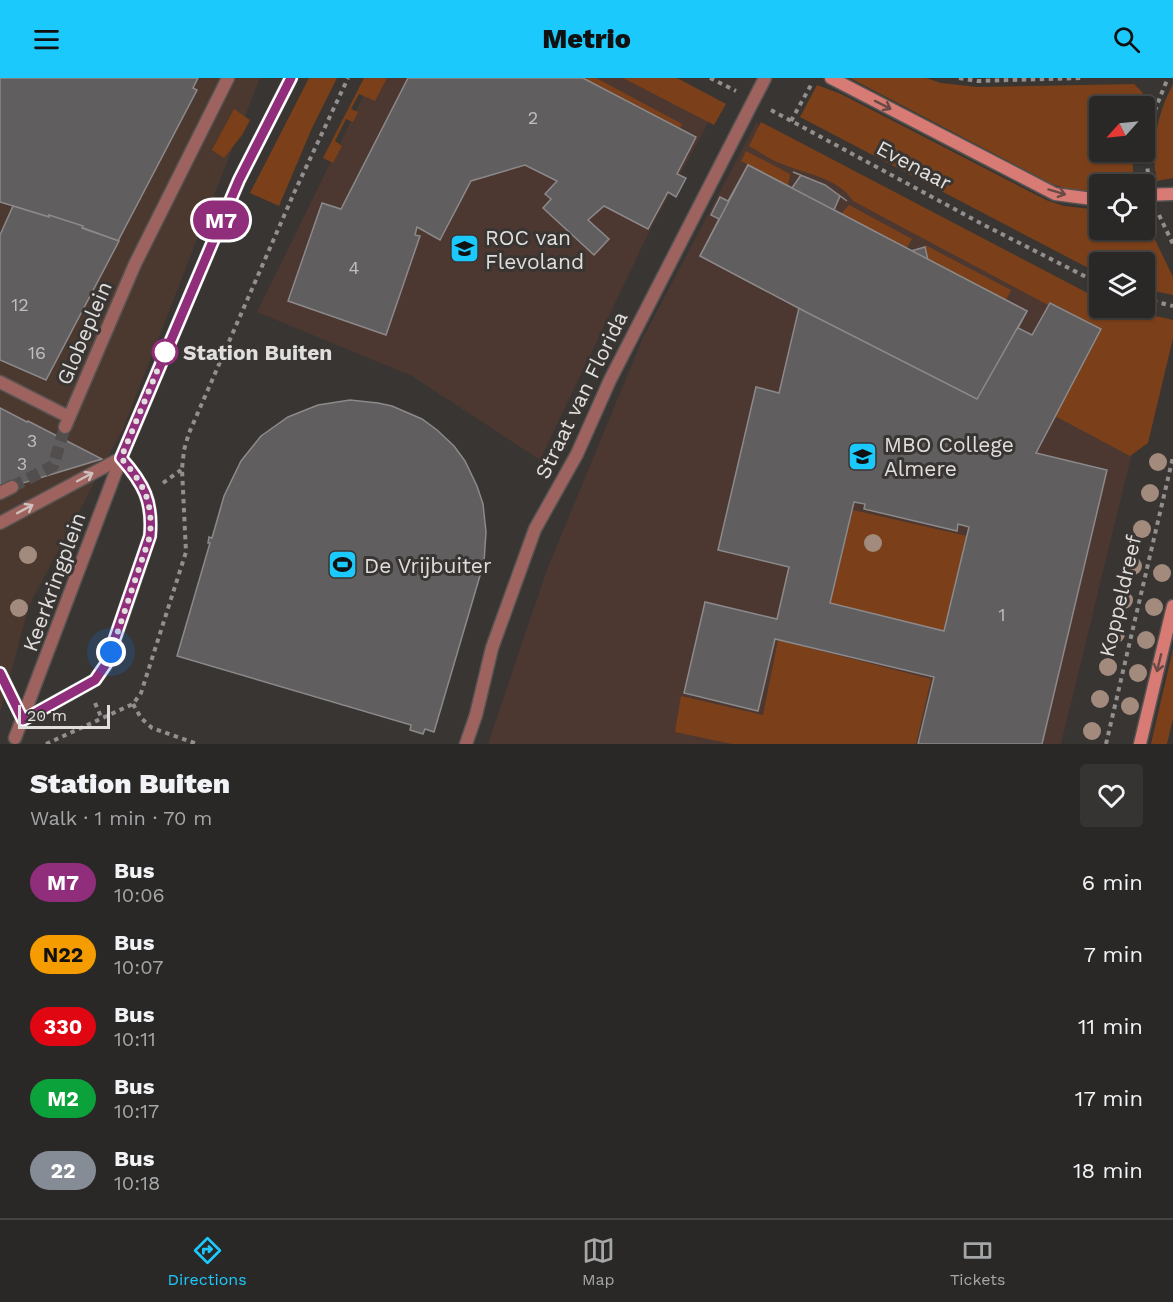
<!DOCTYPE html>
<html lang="en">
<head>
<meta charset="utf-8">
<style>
  body { margin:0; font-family:"Work Sans",sans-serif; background:#363432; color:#f1f3f6; height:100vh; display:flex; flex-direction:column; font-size:22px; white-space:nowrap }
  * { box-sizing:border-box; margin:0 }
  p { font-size:20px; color:#a5a6a7 }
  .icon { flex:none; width:33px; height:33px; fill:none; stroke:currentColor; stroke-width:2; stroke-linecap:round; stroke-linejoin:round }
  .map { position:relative; height:666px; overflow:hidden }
  .details { display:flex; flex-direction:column; background:#2a2826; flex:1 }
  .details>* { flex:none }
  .badge { padding:0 12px; border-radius:20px; font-size:21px; line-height:39px }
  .needle { width:39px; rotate:243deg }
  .buttons { position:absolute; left:1089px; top:18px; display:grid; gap:12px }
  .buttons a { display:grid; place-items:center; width:66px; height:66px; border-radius:6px; background:#2a2826; box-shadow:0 2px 4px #0004,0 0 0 2px #464443; font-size:30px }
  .scale { position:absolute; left:18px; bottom:15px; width:92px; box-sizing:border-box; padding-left:6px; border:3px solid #e1dfde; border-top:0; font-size:16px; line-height:21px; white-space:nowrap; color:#e1dfde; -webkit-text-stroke:4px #383533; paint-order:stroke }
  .you { position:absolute; width:30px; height:30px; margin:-15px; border:4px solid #fff; border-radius:50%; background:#1a73e8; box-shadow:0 0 0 9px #1a73e833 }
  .map>.badge { position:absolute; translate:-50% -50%; box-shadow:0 0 0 3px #fff }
  .round { display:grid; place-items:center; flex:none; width:63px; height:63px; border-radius:6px; background:#363432 }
  .overview { display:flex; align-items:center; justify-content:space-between; height:102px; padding:0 30px }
  h1 { font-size:28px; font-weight:800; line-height:45px }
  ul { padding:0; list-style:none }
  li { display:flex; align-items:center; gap:18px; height:72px; padding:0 30px }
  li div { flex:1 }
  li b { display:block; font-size:22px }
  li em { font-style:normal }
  li .badge { min-width:66px; font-weight:700; text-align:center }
  header { display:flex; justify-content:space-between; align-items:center; height:78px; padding:0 30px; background:#1cc9fc; color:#111; font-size:27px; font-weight:800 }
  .tab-bar { display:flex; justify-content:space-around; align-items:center; height:84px; border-top:2px solid #464443; background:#2a2826; font-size:16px; color:#a5a6a7 }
  .tab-bar a { display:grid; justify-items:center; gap:3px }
  .tab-bar .active { color:#1cc9fc }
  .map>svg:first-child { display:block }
  .commercial { fill:#4b3930 }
  .education { fill:#4c3831 }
  .green { fill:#7b4019 }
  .building { fill:#615e60; stroke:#8c898b; stroke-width:1.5; fill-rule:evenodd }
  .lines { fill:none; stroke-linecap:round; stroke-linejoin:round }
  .street-tunnel { stroke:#514e4d; stroke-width:12; stroke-dasharray:12 6; stroke-linecap:butt }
  .lane-casing { stroke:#565452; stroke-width:15 }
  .street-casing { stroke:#565452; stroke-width:15 }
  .secondary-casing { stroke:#565452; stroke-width:15 }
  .path { stroke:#928f8e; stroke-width:4; stroke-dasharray:4.5 4.5; stroke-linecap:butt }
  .lane { stroke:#9e635e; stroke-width:12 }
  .street { stroke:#9e635e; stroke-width:12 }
  .secondary { stroke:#d87b74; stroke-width:12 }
  .tree { fill:#a28a7c }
  .oneway { stroke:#684a46 }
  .oneway2 { stroke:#d0c0be }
  .line-casing { stroke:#fff; stroke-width:14 }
  .line { stroke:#912e7b; stroke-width:9 }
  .walk { stroke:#e1dfde; stroke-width:6; stroke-dasharray:0 10.8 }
  .stop-dot { fill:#fff; stroke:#912e7b; stroke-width:3 }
  .labels { text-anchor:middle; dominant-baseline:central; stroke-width:6; stroke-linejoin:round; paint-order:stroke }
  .number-label { font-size:18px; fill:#c1bfbe }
  .street-label { font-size:21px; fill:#e1dfde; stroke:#383533 }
  .poi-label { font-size:21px; fill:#e1dfde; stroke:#383533; text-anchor:start }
  .stop-label { font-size:21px; font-weight:bold; fill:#e1dfde; stroke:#383533; text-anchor:start }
</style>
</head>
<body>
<header><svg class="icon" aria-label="menu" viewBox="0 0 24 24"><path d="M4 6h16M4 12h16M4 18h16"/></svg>Metrio<svg class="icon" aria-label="search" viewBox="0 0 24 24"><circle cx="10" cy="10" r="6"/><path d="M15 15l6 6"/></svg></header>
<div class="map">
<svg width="1173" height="666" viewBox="0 0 1173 666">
  <rect width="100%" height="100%" fill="#383533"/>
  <path class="commercial" d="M 0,0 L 260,0 L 123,351 L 29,528 L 0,635 Z"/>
  <g class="education">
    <path d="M 372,0 L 674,0 L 720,23 L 650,152 L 540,382 L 412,298 L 257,234 Z"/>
    <path d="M 756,45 L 1160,260 L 1061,666 L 488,666 L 546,494 L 642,262 Z"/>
  </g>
  <g class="green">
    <path d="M 309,0 L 337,0 L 312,50 L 279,128 L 250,115 Z"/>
    <path d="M 364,0 L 387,0 L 375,23 L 359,16 L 351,31 L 358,34 L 353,44 L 346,41 L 335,63 L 342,68 L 333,85 L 323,80 Z"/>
    <path d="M 584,0 L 596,0 L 682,46 L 680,50 Z"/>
    <path d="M 623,0 L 677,0 L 726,26 L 714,47 Z"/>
    <path d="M 850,0 L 926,0 L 941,5 L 977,9 L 1134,6 L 1143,15 L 1139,28 L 1100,28 L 1100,74 L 1132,74 L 1134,106 L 1100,106 L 1099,114 C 1083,115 1068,112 1052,106 Z"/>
    <path d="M 1173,6 L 1173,100 L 1157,103 C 1150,70 1157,36 1173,6 Z"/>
    <path d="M 817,7 L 841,16 L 1046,122 L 1064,128 L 1099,132 L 1100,152 L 1144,152 L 1145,141 L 1173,199 L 1173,217 L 1145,211 L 1144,184 L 1100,184 L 1099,195 L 1094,193 L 800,39 Z"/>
    <path d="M 234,31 L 250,42 L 242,57 L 224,80 L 212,72 Z"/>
    <path d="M 761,44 L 1099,221 L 1100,230 L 1122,230 L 1173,242 L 1173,260 L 1148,365 L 1130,378 L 1055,338 L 1101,251 L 1050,224 L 1048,227 L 853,123 C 839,100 806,96 782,86 C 770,82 760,74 749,68 Z"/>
    <path d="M 746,73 L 790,96 L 788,108 L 741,83 Z"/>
    <path d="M 849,127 L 912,161 L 907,170 L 841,136 Z"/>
    <path d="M 925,167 L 1011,212 L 1006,222 L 929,182 Z"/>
    <path d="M 853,432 L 967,458 L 944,553 L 830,525 Z"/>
    <path d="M 778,562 L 931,601 L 916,666 L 732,666 L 675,654 L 681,618 L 763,637 Z"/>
    <path d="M 1173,571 L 1173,640 L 1167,666 L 1151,666 Z"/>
  </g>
  <g class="building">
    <path d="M 0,0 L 198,0 L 193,10 L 197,12 L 118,163 L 49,137 L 49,139 L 0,124 Z"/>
    <path d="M 408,0 L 583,0 L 696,59 L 677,96 L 686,100 L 676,119 L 668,114 L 648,151 L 604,128 L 588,142 L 609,161 L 594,177 L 543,130 L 551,121 L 545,116 L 557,103 L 525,87 L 471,103 L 440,162 L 417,149 L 415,157 L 420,158 L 386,257 L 288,223 L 322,125 L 341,131 Z"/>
    <path d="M 748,87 L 792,110 L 801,97 L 793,94 L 825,107 L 847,123 L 840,118 L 834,132 L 911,173 L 925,169 L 928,182 L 1027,233 L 1018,250 L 1032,257 L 1050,225 L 1101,251 L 1036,375 L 1107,392 L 1042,666 L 918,666 L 934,599 L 775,561 L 758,633 L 684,615 L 705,524 L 777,541 L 789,489 L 718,472 L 756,309 L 779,315 L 799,230 L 700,178 L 719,141 L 711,137 L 720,119 L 728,123 ZM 854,424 L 865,426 L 864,431 L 957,453 L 958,446 L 969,449 L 944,553 L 830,525 Z"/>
    <path d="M 748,87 L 1027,233 L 977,321 L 806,234 L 700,178 Z"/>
    <path d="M 13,128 L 49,139 L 49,137 L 83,148 L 82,150 L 119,163 L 46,302 L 0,282 L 0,157 Z"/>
    <path d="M 350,322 L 378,325 L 392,328 L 422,341 L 437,352 L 454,368 L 465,383 L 477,408 L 483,426 L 486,454 L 484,484 L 434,654 L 425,651 L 423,656 L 410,652 L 411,647 L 177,578 L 210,465 L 208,465 L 209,459 L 212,460 L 224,418 L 241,383 L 261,358 L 288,339 L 318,327 Z"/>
    <path d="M 0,330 L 27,344 L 28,343 L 102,381 L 0,412 Z"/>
  </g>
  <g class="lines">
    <path class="street-tunnel" d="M 12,409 L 53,388 L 65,349"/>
    <defs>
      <g id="lane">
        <path d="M 0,445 L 121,380"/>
        <path d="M 0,595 L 23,642"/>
        <path d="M 23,642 L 95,602 L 106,587 L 150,458 C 153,423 144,406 121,380"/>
        <path d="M 15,660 L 121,380 L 165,276 L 239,102 L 291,0"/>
      </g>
      <g id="street">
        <path d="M 0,304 L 69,339"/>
        <path d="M 65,349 L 135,186 L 228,0"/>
        <path d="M 0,415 L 12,409"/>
        <path d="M 466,666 L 476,637 L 492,570 L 535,451 L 577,376 L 610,302 L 765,0"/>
      </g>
      <g id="secondary">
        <path d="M 831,0 L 1055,116 L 1100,122"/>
        <path d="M 1144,117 L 1173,116"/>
        <path d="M 1140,666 L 1173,528"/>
      </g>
    </defs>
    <use href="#lane" class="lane-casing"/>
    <use href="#street" class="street-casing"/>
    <use href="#secondary" class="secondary-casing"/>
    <g class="path">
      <path d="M 710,0 L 736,13"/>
      <path d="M 959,0 L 977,3 L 1082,0"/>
      <path d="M 771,32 L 984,147 L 1100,206"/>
      <path d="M 791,43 L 811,7"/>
      <path d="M 1148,95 C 1143,59 1154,33 1168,0"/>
      <path d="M 1159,137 L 1173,166"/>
      <path d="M 1144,221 L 1173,228"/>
      <path d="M 163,405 L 181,392"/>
      <path d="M 95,625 L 102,641"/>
      <path d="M 133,626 L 141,640 L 152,650 L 197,666"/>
      <path d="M 46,666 L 133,626 L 141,615 L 186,474 L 182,391 L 184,372 L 189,355 L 294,115 L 348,0"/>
      <path d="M 1106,666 L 1173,379"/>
    </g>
    <use href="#lane" class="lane"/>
    <use href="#street" class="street"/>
    <use href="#secondary" class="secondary"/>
  </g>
  <g class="tree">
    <circle cx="1158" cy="384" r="9"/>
    <circle cx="1150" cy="415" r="9"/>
    <circle cx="1142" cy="451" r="9"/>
    <circle cx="873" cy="465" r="9"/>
    <circle cx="28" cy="477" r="9"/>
    <circle cx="1133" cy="488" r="9"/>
    <circle cx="1162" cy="495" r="9"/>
    <circle cx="1124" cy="522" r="9"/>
    <circle cx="1154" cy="529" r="9"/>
    <circle cx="19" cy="530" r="9"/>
    <circle cx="1116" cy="556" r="9"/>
    <circle cx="1146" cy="562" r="9"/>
    <circle cx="1108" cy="589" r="9"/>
    <circle cx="1138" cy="595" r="9"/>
    <circle cx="1100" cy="621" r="9"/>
    <circle cx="1130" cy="628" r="9"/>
    <circle cx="1092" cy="653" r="9"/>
  </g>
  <defs><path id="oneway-shaft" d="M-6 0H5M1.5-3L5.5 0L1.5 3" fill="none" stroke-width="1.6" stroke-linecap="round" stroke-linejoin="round" transform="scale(1.5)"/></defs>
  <g class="oneway">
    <use href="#oneway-shaft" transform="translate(883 27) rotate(27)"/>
    <use href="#oneway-shaft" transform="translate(1057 114) rotate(17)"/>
    <use href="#oneway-shaft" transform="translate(1159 585) rotate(104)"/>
  </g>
  <g class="oneway2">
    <use href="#oneway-shaft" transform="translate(85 399) rotate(-28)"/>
    <use href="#oneway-shaft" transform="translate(25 431) rotate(-28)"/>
  </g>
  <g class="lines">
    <defs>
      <path id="line" d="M 0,595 L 23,642 L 95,602 L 106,586 L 150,458 C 153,423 144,406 121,380 L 239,102 L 291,0"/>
    </defs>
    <use href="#line" class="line-casing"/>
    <use href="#line" class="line"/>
    <path class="walk" d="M 111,574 L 150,458 C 153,423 144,406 121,380 L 165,274"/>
  </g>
  <defs>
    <symbol id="university-square" viewBox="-11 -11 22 22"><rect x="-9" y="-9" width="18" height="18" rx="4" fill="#1cc9fc" stroke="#383533"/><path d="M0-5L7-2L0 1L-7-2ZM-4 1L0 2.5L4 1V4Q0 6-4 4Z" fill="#111"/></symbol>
    <symbol id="stadium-square" viewBox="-11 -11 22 22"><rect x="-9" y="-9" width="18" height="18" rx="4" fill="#1cc9fc" stroke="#383533"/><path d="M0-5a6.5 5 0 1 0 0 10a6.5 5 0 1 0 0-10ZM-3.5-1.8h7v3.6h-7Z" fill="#111"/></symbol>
  </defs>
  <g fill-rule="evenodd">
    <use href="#university-square" x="448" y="154" width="33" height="33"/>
    <use href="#university-square" x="846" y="362" width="33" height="33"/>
    <use href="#stadium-square" x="326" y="470" width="33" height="33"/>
  </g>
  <circle class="stop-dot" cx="165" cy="274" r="12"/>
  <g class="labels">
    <g class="number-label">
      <text x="533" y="39">2</text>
      <text x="354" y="189">4</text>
      <text x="20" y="226">12</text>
      <text x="37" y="274">16</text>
      <text x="32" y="362">3</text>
      <text x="22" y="385">3</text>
      <text x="1002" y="536">1</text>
    </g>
    <g class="street-label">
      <text transform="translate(914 87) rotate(28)">Evenaar</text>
      <text transform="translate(84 255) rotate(-67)">Globeplein</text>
      <text transform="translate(581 317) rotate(-64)">Straat van Florida</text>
      <text transform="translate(54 504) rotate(-70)">Keerkringplein</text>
      <text transform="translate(1120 518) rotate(-77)">Koppeldreef</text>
    </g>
    <g class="poi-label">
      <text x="485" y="159">ROC van<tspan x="485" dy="24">Flevoland</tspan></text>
      <text x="884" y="366">MBO College<tspan x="884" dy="24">Almere</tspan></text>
      <text x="364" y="487">De Vrijbuiter</text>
    </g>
    <g class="stop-label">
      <text x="183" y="274">Station Buiten</text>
    </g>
  </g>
</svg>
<div class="buttons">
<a><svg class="needle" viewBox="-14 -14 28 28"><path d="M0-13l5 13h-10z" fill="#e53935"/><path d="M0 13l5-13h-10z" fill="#a5a6a7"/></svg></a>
<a><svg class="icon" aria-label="locate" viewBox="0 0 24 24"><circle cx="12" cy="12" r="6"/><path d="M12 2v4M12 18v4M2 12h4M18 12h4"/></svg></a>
<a><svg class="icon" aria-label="layers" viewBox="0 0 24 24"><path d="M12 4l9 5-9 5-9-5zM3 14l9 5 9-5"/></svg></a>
</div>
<div class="scale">20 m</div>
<div class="you" style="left:111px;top:574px"></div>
<b class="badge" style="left:221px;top:142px;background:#912e7b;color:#fff">M7</b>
</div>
<section class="details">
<div class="overview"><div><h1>Station Buiten</h1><p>Walk · 1 min · 70 m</p></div><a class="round"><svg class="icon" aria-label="heart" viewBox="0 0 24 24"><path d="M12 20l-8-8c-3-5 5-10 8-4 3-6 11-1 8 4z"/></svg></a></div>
<ul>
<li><span class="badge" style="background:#912e7b;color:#fff">M7</span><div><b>Bus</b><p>10:06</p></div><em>6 min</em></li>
<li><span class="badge" style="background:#f59c00;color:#111">N22</span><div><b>Bus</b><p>10:07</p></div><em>7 min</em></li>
<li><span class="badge" style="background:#e00713;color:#fff">330</span><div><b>Bus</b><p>10:11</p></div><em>11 min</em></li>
<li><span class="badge" style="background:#0ba13b;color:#fff">M2</span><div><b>Bus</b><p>10:17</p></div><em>17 min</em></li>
<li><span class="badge" style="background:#858c96;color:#fff">22</span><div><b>Bus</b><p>10:18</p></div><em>18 min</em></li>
</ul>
</section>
<nav class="tab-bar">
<a class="active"><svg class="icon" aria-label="directions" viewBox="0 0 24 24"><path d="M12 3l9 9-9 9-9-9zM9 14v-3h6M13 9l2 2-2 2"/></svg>Directions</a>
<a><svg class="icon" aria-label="map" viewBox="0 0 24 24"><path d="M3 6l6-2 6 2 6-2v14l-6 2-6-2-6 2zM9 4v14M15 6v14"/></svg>Map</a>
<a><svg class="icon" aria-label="tickets" viewBox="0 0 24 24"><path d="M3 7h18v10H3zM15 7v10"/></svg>Tickets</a>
</nav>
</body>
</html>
